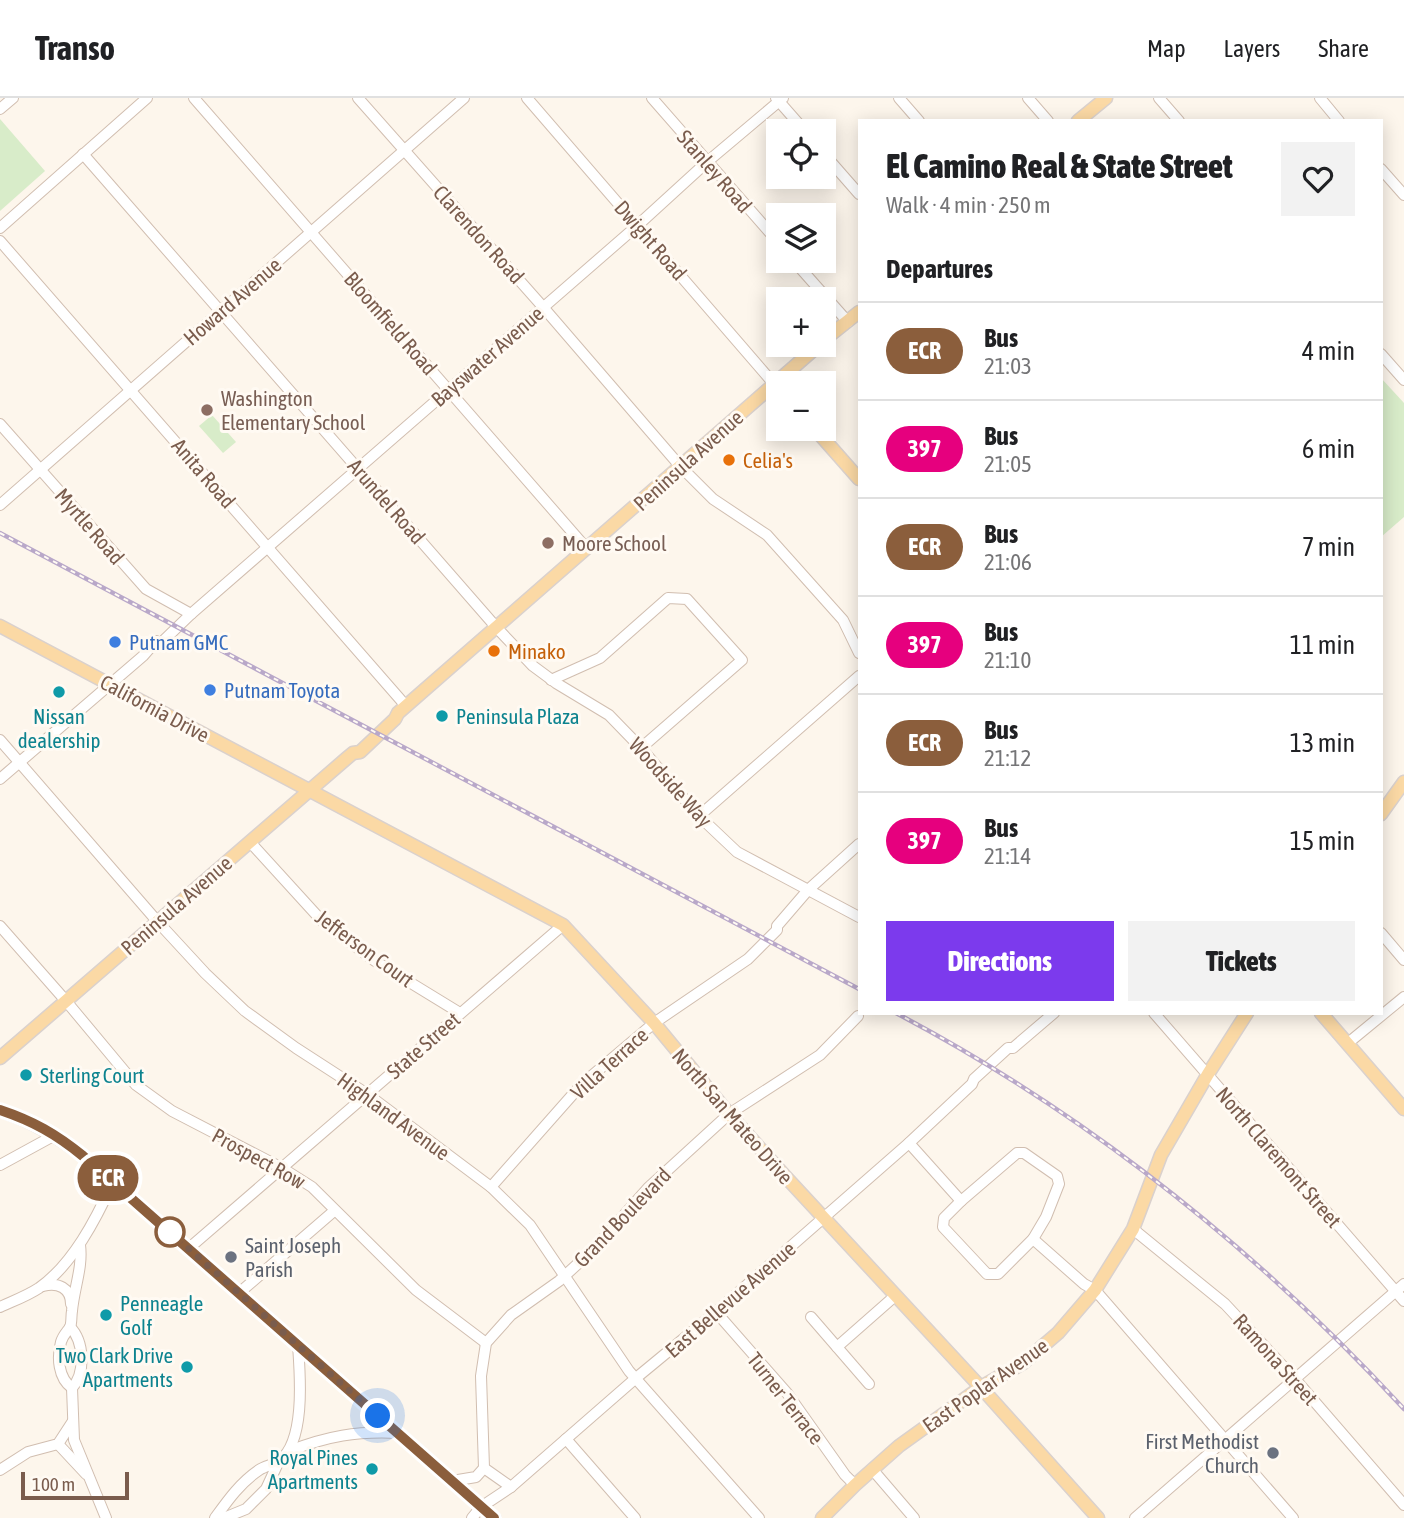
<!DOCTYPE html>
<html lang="en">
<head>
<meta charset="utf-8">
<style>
  body { margin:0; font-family:"Asap Condensed",sans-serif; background:#f2f2f2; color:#202124; height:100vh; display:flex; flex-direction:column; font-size:26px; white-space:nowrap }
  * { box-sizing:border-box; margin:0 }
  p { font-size:23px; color:#757577 }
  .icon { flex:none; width:38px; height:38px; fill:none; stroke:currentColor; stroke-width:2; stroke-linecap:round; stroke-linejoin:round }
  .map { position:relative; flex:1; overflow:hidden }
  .side { position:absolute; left:858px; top:21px; width:525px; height:896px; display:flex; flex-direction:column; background:#fff; border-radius:0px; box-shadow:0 4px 18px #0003 }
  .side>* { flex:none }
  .badge { padding:0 14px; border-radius:23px; font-size:24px; line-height:46px }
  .tools { position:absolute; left:766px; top:21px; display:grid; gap:14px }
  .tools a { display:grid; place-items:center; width:70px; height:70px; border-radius:0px; background:#fff; box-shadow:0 4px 18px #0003; font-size:35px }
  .scale { position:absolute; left:21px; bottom:18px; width:108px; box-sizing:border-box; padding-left:7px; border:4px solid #7a5c4d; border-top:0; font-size:19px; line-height:24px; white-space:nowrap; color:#7a5c4d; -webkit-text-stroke:5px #fffaf3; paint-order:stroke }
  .you { position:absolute; width:35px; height:35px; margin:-18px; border:5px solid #fff; border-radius:50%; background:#1a73e8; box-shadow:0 0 0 10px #1a73e833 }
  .map>.badge { position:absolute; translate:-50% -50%; box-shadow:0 0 0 4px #fff }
  h2 { padding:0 28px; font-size:26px; line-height:63px }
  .round { display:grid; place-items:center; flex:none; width:74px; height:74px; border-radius:0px; background:#f2f2f2 }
  .summary { display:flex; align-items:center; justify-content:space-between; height:119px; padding:0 28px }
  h1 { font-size:33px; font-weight:800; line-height:52px }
  .action { display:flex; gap:14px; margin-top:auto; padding:14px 28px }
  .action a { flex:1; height:80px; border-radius:0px; background:#7c3aed; color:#fff; font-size:28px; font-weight:800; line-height:80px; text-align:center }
  .action a+a { background:#f2f2f2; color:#202124 }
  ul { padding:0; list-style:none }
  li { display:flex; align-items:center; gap:21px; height:98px; padding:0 28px; border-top:2px solid #e0e0e0 }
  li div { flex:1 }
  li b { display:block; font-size:26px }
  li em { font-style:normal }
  li .badge { min-width:77px; font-weight:700; text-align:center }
  header { display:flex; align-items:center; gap:42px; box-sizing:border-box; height:98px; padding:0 35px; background:#fff; border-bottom:2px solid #e0e0e0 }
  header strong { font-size:33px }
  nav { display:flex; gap:38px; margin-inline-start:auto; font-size:24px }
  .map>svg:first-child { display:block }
  .green { fill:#d8ecc9 }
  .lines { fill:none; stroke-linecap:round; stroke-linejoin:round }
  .minor-casing { stroke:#d1beb0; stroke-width:12 }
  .major-casing { stroke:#dad1cd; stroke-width:15 }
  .minor { stroke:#fff; stroke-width:10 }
  .major { stroke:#fbd9a5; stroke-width:12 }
  .rail-casing { stroke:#b9a8c9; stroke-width:4.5 }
  .rail { stroke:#fffaf3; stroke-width:2; stroke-dasharray:5; stroke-linecap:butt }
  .line-casing { stroke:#fff; stroke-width:16 }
  .line { stroke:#8b5e3c; stroke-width:10 }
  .walk { stroke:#7a5c4d; stroke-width:7; stroke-dasharray:0 12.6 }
  .education-dot { fill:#8d6e63; stroke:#fffaf3; stroke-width:2.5 }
  .food-dot { fill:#e8710a; stroke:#fffaf3; stroke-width:2.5 }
  .shop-dot { fill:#3f7fe0; stroke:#fffaf3; stroke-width:2.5 }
  .culture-dot { fill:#0f9aa8; stroke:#fffaf3; stroke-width:2.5 }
  .stop-dot { fill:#fff; stroke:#8b5e3c; stroke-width:3.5 }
  .worship-dot { fill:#6b7280; stroke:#fffaf3; stroke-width:2.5 }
  .labels { text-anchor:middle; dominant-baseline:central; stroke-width:6; stroke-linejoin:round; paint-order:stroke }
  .street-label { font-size:21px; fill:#7a5c4d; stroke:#fffaf3 }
  .education-label { font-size:21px; fill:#785e54; stroke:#fffaf3; text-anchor:start }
  .food-label { font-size:21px; fill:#c56008; stroke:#fffaf3; text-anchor:start }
  .shop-label { font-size:21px; fill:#366cbe; stroke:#fffaf3; text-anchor:start }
  .culture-label { font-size:21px; fill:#0d838f; stroke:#fffaf3; text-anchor:start }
  .worship-label { font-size:21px; fill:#5b616d; stroke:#fffaf3; text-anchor:start }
</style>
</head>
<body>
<header>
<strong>Transo</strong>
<nav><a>Map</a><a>Layers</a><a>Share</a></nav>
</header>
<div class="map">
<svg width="1404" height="1420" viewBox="0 0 1404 1420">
  <rect width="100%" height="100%" fill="#fdf6ec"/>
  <g class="green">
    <path d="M 0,21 L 45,73 L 0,113 Z"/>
    <path d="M 1381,280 L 1404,305 L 1404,419 L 1381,439 Z"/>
    <path d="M 212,317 L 236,344 L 223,355 L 199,328 Z"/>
  </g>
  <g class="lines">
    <defs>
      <g id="minor">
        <path d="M 194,0 L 587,451"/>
        <path d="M 358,0 L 543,209 L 680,368 L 713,401 L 767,437 L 843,522 L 859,555"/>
        <path d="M 527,0 L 774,286"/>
        <path d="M 652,0 L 779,145"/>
        <path d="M 776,0 L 805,33"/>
        <path d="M 899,0 L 919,23"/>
        <path d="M 1028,0 L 1048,23"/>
        <path d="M 1159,0 L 1179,23"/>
        <path d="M 1320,0 L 1339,23"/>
        <path d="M 0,11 L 13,0"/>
        <path d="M 83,56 L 496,529 L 533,568 L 556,585 L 609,617 L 641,650 L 699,718 L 737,754 L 859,819"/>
        <path d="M 824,56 L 859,96"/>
        <path d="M 1381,71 L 1404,97"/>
        <path d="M 0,130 L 147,0"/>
        <path d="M 0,143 L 406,608"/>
        <path d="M 794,163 L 848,224"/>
        <path d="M 1381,256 L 1404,282"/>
        <path d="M 0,326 L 146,491 L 191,516"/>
        <path d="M 0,407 L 464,0"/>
        <path d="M 155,547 L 163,543 L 191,516 L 638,127 L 707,64 L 783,0"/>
        <path d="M 551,582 L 600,560 L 668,500 L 687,501 L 742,562 L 641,650"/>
        <path d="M 0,642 L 157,823 L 205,875 L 245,913 L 296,950 L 367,996 L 491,1089 L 530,1127 L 629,1273 L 759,1420"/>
        <path d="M 0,681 L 143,558 L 156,543"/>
        <path d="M 699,718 L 859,578"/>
        <path d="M 250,744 L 322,823 L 375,863 L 460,915"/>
        <path d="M 0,828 L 66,903 L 136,987 L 172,1013 L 282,1070 L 312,1089 L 416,1192 L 486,1245"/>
        <path d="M 1381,835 L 1404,862"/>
        <path d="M 1154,915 L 1404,1203"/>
        <path d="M 1348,945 L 1404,899"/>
        <path d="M 909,1045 L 961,1103"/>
        <path d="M 1017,1055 L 1024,1055 L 1057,1078 L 1059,1086 L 1046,1119 L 1033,1141 L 998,1176 L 987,1176 L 943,1129 L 944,1120 L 961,1103 Z"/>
        <path d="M 0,1067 L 55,1037"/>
        <path d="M 491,1089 L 582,986 L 654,925 L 748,861 L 777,832 L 777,828 L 808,792 L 859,746"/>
        <path d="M 1133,1131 L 1225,1206 L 1295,1281 L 1404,1407"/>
        <path d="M 1033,1141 L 1084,1186 L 1095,1192 L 1293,1420"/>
        <path d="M 188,1151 L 563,827"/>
        <path d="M 43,1188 C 58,1184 71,1190 71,1206"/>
        <path d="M 239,1195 L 334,1113"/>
        <path d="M 0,1209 C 13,1203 27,1198 39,1190 C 73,1166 96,1121 113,1084"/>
        <path d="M 716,1214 L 787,1295 L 845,1377 L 855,1387"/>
        <path d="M 811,1219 L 869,1286"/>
        <path d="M 70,1229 C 84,1243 86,1275 72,1290 L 74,1342 L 106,1420"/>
        <path d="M 837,1249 L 895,1198"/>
        <path d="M 72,1290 C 58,1280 57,1259 61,1244 C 63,1237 67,1234 70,1229 C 72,1225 71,1218 72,1213 C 74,1190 83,1169 80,1147"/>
        <path d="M 566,1341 L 635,1420"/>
        <path d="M 58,1346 L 86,1376"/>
        <path d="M 289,1353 C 328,1338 356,1333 398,1335"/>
        <path d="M 872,1371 L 914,1420"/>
        <path d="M 0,1372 L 28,1354 L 58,1346 L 73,1323"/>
        <path d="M 452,1383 L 476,1379 L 484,1370"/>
        <path d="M 511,1389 L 484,1370 L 481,1278 L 486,1245 L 511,1217 L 559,1183 L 594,1151 L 648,1090 L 729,1016 L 820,957 L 858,918"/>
        <path d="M 215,1420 C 228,1402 240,1385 259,1372 C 265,1368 273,1367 279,1363 C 306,1344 300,1276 298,1247"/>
        <path d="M 224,1420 L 246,1411 L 266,1391 L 279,1363"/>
        <path d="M 472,1420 L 481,1409 L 511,1389 L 636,1280 L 716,1214 L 909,1045 L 972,986 L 974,981 L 1008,950 L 1013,950 L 1054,915"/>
        <path d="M 1135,1420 L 1404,1186"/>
      </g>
      <g id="major">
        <path d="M 1078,23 L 1106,0"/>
        <path d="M 824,242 L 859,214"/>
        <path d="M 815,331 L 859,381"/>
        <path d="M 0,528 L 563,827 L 654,925 L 729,1016 L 784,1077 L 986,1295 L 1098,1420"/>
        <path d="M 1381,716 L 1404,684"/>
        <path d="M 1321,915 L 1404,1011"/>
        <path d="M 0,960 L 347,660 L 353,655 L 360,654 L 395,621 L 398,615 L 819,247"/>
        <path d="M 0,1012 C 32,1023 57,1037 83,1058 L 494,1420"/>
        <path d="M 822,1420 L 855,1387 L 899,1348 L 981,1289 L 1023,1265 L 1058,1235 L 1095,1192 L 1133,1131 L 1161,1057 L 1208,976 L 1247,915"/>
      </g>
    </defs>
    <use href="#minor" class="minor-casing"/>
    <use href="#major" class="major-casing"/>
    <use href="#minor" class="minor"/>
    <use href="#major" class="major"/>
    <defs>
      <g id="rail">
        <path d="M 0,435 L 859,891"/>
        <path d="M 896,915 C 1087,1016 1258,1153 1404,1311"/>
      </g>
    </defs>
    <use href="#rail" class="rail-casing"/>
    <use href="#rail" class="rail"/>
  </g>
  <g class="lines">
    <defs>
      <path id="line" d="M 0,1012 C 33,1023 56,1036 83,1058 L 494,1420"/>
    </defs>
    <use href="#line" class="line-casing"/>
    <use href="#line" class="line"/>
    <path class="walk" d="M 170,1134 L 378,1318"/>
  </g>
  <g class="education-dot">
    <circle cx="207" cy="312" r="7"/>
    <circle cx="548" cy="445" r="7"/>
  </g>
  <g class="food-dot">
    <circle cx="729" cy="362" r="7"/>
    <circle cx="494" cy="553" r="7"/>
  </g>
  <g class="shop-dot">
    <circle cx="115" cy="544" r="7"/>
    <circle cx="210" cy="592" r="7"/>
  </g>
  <g class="culture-dot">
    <circle cx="59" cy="594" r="7"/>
    <circle cx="442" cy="618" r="7"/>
    <circle cx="26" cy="977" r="7"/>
    <circle cx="106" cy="1217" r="7"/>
    <circle cx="187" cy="1269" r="7"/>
    <circle cx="372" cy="1371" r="7"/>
  </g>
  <circle class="stop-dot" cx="170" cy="1134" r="14"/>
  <g class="worship-dot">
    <circle cx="231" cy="1159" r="7"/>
    <circle cx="1273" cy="1355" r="7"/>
  </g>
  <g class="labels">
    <g class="street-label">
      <text transform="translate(715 73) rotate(49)">Stanley Road</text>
      <text transform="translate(479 136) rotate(48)">Clarendon Road</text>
      <text transform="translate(651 142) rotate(49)">Dwight Road</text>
      <text transform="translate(232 203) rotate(-41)">Howard Avenue</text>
      <text transform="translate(391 225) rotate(49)">Bloomfield Road</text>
      <text transform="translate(487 258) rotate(-41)">Bayswater Avenue</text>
      <text transform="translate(688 362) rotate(-42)">Peninsula Avenue</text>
      <text transform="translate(204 375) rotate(49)">Anita Road</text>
      <text transform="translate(387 403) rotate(49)">Arundel Road</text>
      <text transform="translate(90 428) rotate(49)">Myrtle Road</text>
      <text transform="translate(155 610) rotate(28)">California Drive</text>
      <text transform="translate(671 684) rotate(48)">Woodside Way</text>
      <text transform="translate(176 807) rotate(-41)">Peninsula Avenue</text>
      <text transform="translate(365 850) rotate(36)">Jefferson Court</text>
      <text transform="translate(423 947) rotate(-41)">State Street</text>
      <text transform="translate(609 965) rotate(-42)">Villa Terrace</text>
      <text transform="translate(394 1018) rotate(36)">Highland Avenue</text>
      <text transform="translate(733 1018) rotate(49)">North San Mateo Drive</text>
      <text transform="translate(1279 1059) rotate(49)">North Claremont Street</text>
      <text transform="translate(259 1060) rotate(29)">Prospect Row</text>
      <text transform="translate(622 1119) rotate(-46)">Grand Boulevard</text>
      <text transform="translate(730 1201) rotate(-41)">East Bellevue Avenue</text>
      <text transform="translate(1276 1261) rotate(48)">Ramona Street</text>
      <text transform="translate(985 1287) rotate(-35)">East Poplar Avenue</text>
      <text transform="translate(786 1300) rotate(52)">Turner Terrace</text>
    </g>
    <g class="education-label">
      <text x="221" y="300">Washington<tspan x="221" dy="24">Elementary School</tspan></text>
      <text x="562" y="445">Moore School</text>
    </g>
    <g class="food-label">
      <text x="743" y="362">Celia's</text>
      <text x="508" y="553">Minako</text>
    </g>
    <g class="shop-label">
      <text x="129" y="544">Putnam GMC</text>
      <text x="224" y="592">Putnam Toyota</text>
    </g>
    <g class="culture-label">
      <text x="59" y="618" text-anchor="middle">Nissan<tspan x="59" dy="24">dealership</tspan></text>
      <text x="456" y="618">Peninsula Plaza</text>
      <text x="40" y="977">Sterling Court</text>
      <text x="120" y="1205">Penneagle<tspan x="120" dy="24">Golf</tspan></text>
      <text x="173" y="1257" text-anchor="end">Two Clark Drive<tspan x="173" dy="24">Apartments</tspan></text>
      <text x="358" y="1359" text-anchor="end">Royal Pines<tspan x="358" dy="24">Apartments</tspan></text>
    </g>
    <g class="worship-label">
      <text x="245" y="1147">Saint Joseph<tspan x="245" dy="24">Parish</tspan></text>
      <text x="1259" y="1343" text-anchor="end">First Methodist<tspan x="1259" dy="24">Church</tspan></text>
    </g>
  </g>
</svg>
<div class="tools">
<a><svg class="icon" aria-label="locate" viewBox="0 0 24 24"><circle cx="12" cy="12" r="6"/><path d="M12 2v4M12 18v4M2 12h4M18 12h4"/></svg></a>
<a><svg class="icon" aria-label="layers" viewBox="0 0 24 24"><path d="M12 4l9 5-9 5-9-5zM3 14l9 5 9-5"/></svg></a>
<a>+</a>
<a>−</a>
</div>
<div class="scale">100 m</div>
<div class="you" style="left:378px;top:1318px"></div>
<b class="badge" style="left:108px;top:1080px;background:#8b5e3c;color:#fff">ECR</b>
<section class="side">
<div class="summary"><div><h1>El Camino Real &amp; State Street</h1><p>Walk · 4 min · 250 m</p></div><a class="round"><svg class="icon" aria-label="heart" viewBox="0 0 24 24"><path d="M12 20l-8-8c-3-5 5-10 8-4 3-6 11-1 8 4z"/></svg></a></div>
<h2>Departures</h2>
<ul>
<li><span class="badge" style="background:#8b5e3c;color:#fff">ECR</span><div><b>Bus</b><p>21:03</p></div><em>4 min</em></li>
<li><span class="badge" style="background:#e6007e;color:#fff">397</span><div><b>Bus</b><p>21:05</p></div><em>6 min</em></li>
<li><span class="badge" style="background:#8b5e3c;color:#fff">ECR</span><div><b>Bus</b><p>21:06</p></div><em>7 min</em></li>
<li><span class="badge" style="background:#e6007e;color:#fff">397</span><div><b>Bus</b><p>21:10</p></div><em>11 min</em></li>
<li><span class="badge" style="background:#8b5e3c;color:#fff">ECR</span><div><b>Bus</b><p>21:12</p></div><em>13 min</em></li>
<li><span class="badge" style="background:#e6007e;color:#fff">397</span><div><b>Bus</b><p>21:14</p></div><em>15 min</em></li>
</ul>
<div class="action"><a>Directions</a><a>Tickets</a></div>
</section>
</div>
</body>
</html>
